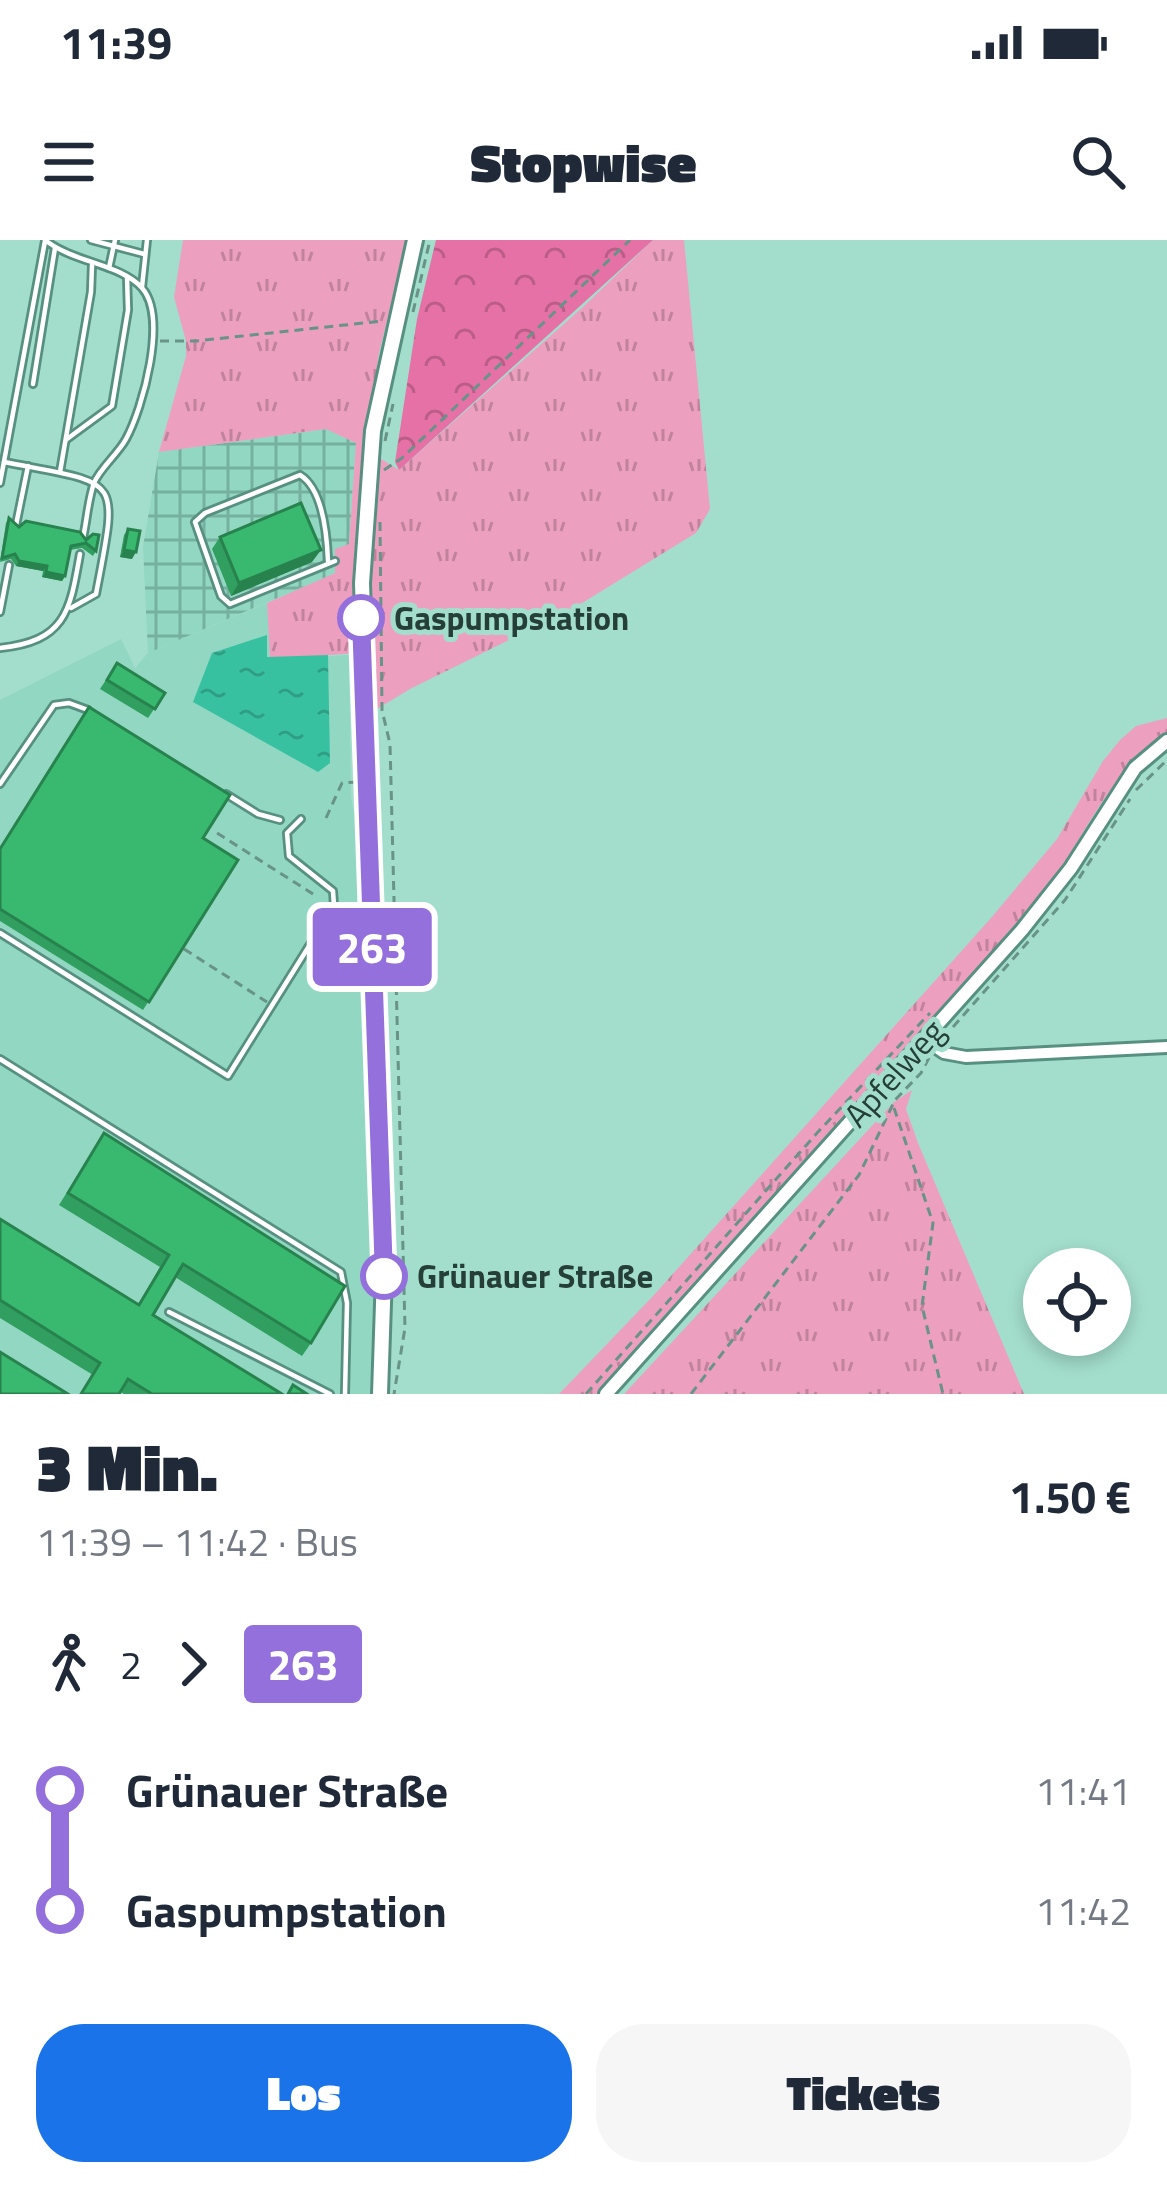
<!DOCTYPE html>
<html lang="de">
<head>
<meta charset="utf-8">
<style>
  body { margin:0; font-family:"Titillium Web",sans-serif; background:#f6f6f7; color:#1f2937; height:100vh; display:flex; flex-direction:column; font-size:45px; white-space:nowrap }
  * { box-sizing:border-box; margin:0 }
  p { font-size:39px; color:#747a83 }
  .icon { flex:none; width:66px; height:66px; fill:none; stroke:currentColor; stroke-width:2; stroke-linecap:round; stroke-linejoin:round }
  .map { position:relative; height:1154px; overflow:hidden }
  .sheet { display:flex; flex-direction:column; background:#fff; flex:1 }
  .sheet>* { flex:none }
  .badge { padding:0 24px; border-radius:9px; font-size:42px; line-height:78px }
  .controls { position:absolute; left:1023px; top:1008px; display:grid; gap:24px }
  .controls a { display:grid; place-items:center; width:108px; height:108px; border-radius:50%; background:#fff; box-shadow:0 6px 18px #0003; font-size:60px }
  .map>.badge { position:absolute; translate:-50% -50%; box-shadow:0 0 0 6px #fff }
  .legs { display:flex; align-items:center; gap:18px; height:132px; padding:0 36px; font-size:39px }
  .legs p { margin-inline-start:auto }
  .head { display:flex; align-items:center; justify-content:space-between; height:204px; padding:0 36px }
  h1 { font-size:66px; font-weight:800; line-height:90px }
  .cta { display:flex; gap:24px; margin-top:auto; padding:24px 36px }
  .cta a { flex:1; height:138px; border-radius:48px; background:#1a73e8; color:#fff; font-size:48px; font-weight:800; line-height:138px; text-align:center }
  .cta a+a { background:#f6f6f7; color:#1f2937 }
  ul { padding:0 36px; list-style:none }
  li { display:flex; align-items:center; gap:42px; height:120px; font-size:45px }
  li i { display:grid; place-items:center; width:18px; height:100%; margin:0 15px; background:currentColor }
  li i::after { content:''; width:30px; height:30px; margin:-15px; border:9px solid; border-radius:50%; background:#fff }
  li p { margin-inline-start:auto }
  li:first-child i { background:linear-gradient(#0000 50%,currentColor 0) }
  li:last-child i { background:linear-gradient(currentColor 50%,#0000 0) }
  .status { display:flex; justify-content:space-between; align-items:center; height:84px; padding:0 60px; background:#fff; direction:ltr }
  .status svg { height:33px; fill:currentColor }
  header { display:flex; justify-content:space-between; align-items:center; height:156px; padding:0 36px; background:#fff; font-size:54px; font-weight:800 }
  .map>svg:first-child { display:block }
  .built { fill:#91d7c2 }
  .industrial { fill:url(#industrial-grid) }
  .grass { fill:url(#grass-tufts) }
  .forest { fill:url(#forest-crowns) }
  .water { fill:url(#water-ripples) }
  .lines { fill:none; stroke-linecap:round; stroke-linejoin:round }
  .service-casing { stroke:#579080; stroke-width:10 }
  .minor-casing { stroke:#579080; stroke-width:16 }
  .tertiary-casing { stroke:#579080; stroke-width:18 }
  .secondary-casing { stroke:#579080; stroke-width:20 }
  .path { stroke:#689386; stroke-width:3; stroke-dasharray:9 6; stroke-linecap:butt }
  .service { stroke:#fff; stroke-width:4.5 }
  .minor { stroke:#fff; stroke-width:10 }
  .tertiary { stroke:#fff; stroke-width:12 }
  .secondary { stroke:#fff; stroke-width:14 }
  .wall { fill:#319f5f }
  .shaded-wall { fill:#28824e }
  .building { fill:#39b96f; stroke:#28824e; stroke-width:3 }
  .line-1-casing { stroke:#fff; stroke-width:27 }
  .line-1 { stroke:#9370db; stroke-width:18 }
  .stop-1-dot { fill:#fff; stroke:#9370db; stroke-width:6 }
  .labels { text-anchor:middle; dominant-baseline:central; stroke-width:10; stroke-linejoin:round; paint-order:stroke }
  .stop-label { font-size:33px; font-weight:bold; fill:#253e37; stroke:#a3decc; text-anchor:start }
  .street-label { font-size:33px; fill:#253e37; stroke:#a3decc }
</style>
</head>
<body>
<div class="status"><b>11:39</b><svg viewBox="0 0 49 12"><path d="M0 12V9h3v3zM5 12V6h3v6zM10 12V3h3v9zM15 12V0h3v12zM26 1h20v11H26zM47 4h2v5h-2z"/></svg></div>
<header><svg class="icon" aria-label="menu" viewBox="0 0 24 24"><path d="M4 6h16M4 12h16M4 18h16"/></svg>Stopwise<svg class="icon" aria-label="search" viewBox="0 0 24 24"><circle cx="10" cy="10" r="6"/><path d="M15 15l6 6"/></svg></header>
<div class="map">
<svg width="1167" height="1154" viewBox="0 0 1167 1154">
  <defs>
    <pattern id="industrial-grid" width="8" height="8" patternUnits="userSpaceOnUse" patternTransform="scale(3)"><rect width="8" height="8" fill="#91d7c2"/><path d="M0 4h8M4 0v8" fill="none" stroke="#76b09e"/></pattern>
    <pattern id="grass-tufts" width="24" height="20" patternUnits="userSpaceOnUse" patternTransform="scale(3)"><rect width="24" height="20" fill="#ed9fbf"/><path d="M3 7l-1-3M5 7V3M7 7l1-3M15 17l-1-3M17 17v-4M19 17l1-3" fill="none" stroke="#c0839c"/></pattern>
    <pattern id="forest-crowns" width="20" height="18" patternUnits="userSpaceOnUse" patternTransform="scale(3)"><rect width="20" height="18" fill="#e671a6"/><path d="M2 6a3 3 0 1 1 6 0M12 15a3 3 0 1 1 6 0" fill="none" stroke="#ba5e88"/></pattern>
    <pattern id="water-ripples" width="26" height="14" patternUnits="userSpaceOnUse" patternTransform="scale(3)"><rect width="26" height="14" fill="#38c1a1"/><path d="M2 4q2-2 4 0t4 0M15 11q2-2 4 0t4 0" fill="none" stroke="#2f9e84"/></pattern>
  </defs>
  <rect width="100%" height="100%" fill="#a3decc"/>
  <path class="built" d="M 267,363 L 270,419 L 349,415 L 351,557 L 360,604 L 374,1029 L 370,1154 L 0,1154 L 0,460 L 121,399 L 135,428 L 148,413 Z"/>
  <path class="industrial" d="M 327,189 L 356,203 L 349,304 L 336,333 L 148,413 L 143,307 L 159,212 Z"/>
  <g class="grass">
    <path d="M 183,0 L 407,0 L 379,113 L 365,209 L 399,230 L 583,67 L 653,0 L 684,0 L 710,269 L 696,293 L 574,368 L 410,449 L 377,469 L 375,412 L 270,419 L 267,363 L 335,333 L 335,309 L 349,304 L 356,203 L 326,189 L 159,212 L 186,116 L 186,101 L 174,57 Z"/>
    <path d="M 1167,478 L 1167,494 C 1103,535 1078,615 1030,673 C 891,837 741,992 599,1154 L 559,1154 L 654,1055 L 991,678 L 1057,599 L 1103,521 L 1120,500 L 1136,486 Z"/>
    <path d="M 912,850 L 906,869 L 918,903 L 1024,1154 L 624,1154 L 894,862 Z"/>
  </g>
  <path class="forest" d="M 436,0 L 653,0 L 399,230 L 395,222 L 417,79 Z"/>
  <path class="water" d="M 267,395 L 267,417 L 328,415 L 330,523 L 318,532 L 193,462 L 212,413 Z"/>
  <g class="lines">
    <defs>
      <g id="service">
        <path d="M 45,0 C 74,23 121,24 142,48 C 168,77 143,168 126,199 C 118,214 100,228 94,243 C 88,260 87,280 83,298"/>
        <path d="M 91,0 L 144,14"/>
        <path d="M 109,28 L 115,0"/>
        <path d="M 142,47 L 147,0"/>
        <path d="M 33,144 L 55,8"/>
        <path d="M 67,199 L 112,166 L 128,70 L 127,37"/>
        <path d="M 4,222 C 122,245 119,233 96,354 L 71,368"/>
        <path d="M 60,232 L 91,52 L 92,25"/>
        <path d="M 0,243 L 45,1"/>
        <path d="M 16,285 L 28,226"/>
        <path d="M 328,321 C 327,296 323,249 300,235 L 205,273 L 195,282 L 221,356 L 230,364 L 335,321"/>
        <path d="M 0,372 L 9,325"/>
        <path d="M 0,408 C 66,401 70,371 80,314"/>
        <path d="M 0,544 L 54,465 L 69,463 L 88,470"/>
        <path d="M 226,554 L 258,574 L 280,580"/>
        <path d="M 0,693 L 228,836 L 334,666 L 333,651 L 289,616 L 287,593 L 301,579"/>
        <path d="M 0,819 L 341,1032 L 347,1063 L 345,1154"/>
        <path d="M 169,1072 L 330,1154"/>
      </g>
      <path id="minor" d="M 925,800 L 944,813 L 966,817 L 1167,807"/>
      <path id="tertiary" d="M 606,1154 L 1022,690 L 1071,628 L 1135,528 L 1167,501"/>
      <path id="secondary" d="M 380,1154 L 384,1033 L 362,343 L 373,191 L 415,0"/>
    </defs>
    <use href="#service" class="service-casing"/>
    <use href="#minor" class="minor-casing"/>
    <use href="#tertiary" class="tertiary-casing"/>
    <use href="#secondary" class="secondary-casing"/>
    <g class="path">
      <path d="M 413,72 L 430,0"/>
      <path d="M 160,101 L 196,101 L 382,81"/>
      <path d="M 385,201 L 393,164"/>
      <path d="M 384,230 L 402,218 L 630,0"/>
      <path d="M 380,282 L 382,470 L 390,504 L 405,1088 L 394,1154"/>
      <path d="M 1136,550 L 1167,520"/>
      <path d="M 326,578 L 342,543 L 358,542"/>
      <path d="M 217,593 L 313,654"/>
      <path d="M 184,709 L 267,762"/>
      <path d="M 953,787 L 1065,660 L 1130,559"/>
      <path d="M 894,868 L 933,983 L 922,1066 L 943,1154"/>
      <path d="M 586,1154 L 817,893 L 930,773"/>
      <path d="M 691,1154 L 859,935 L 895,860 L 921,833 L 931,814"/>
    </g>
    <use href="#service" class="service"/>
    <use href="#minor" class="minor"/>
    <use href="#tertiary" class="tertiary"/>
    <use href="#secondary" class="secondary"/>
  </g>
  <g class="wall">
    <path d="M 9,278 L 19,287 L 80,292 L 96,311 L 93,316 L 82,308 L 70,310 L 65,336 L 62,341 L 42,337 L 43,331 L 16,326 L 11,319 L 0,322 L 6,283 Z"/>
    <path d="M 128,289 L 132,319 L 120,317 L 124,295 Z"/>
    <path d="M 220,297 L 312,322 L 231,356 L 212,309 Z"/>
    <path d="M 117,423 L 165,453 L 148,478 L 100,449 Z"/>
    <path d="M 203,598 L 238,620 L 143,770 L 0,681 L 0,608 Z"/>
    <path d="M 104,893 L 311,1103 L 302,1116 L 175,1037 L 153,1075 L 282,1154 L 124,1154 L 0,1078 L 0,979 L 138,1065 L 160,1027 L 59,965 Z"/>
  </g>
  <g class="shaded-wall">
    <path d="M 124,310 L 136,312 L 132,319 L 120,317 Z"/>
    <path d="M 321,310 L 312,322 L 231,356 L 239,343 Z"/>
    <path d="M 19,321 L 47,326 L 43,331 L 16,326 Z"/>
    <path d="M 46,332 L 65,336 L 62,341 L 42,337 Z"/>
  </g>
  <g class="building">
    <path d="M 301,263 L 321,310 L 239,343 L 220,297 Z"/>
    <path d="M 9,278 L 19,287 L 26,281 L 80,292 L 86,300 L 93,294 L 99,295 L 96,311 L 86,303 L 71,306 L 65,336 L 46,332 L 47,326 L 19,321 L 15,314 L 2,318 Z"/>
    <path d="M 128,289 L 140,291 L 136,312 L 124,310 Z"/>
    <path d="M 117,423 L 165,453 L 155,469 L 107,440 Z"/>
    <path d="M 89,467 L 230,555 L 203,598 L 238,620 L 149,762 L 0,669 L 0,609 Z"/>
    <path d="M 104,893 L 345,1046 L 311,1103 L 183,1024 L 153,1075 L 282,1154 L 152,1154 L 128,1139 L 119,1154 L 81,1154 L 100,1123 L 0,1060 L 0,979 L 139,1065 L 169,1015 L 68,953 Z"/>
    <path d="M 0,1112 L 68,1154 L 0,1154 Z"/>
    <path d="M 293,1145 L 307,1154 L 288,1154 Z"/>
  </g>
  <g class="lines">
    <defs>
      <path id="line-1" d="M 361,378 L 384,1036"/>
    </defs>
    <use href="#line-1" class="line-1-casing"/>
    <use href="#line-1" class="line-1"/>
  </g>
  <g class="stop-1-dot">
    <circle cx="361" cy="378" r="21"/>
    <circle cx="384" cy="1036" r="21"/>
  </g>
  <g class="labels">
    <g class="stop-label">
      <text x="394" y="378">Gaspumpstation</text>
      <text x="417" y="1036">Grünauer Straße</text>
    </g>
    <g class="street-label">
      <text transform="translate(894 833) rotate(-48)">Apfelweg</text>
    </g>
  </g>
</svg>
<div class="controls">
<a><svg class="icon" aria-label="locate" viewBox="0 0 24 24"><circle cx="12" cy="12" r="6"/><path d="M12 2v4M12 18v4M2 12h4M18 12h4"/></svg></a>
</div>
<b class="badge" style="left:372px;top:707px;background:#9370db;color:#fff">263</b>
</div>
<section class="sheet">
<div class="head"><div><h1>3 Min.</h1><p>11:39 – 11:42 · Bus</p></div><b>1.50 €</b></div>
<div class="legs"><svg class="icon" aria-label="walk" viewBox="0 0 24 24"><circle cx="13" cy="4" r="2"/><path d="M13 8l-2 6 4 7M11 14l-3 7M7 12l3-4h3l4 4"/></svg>2<svg class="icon" aria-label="forward" viewBox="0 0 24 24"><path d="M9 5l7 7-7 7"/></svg><b class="badge" style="background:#9370db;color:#fff">263</b></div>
<ul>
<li><i style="color:#9370db"></i><b>Grünauer Straße</b><p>11:41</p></li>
<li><i style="color:#9370db"></i><b>Gaspumpstation</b><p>11:42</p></li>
</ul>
<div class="cta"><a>Los</a><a>Tickets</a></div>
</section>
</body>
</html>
